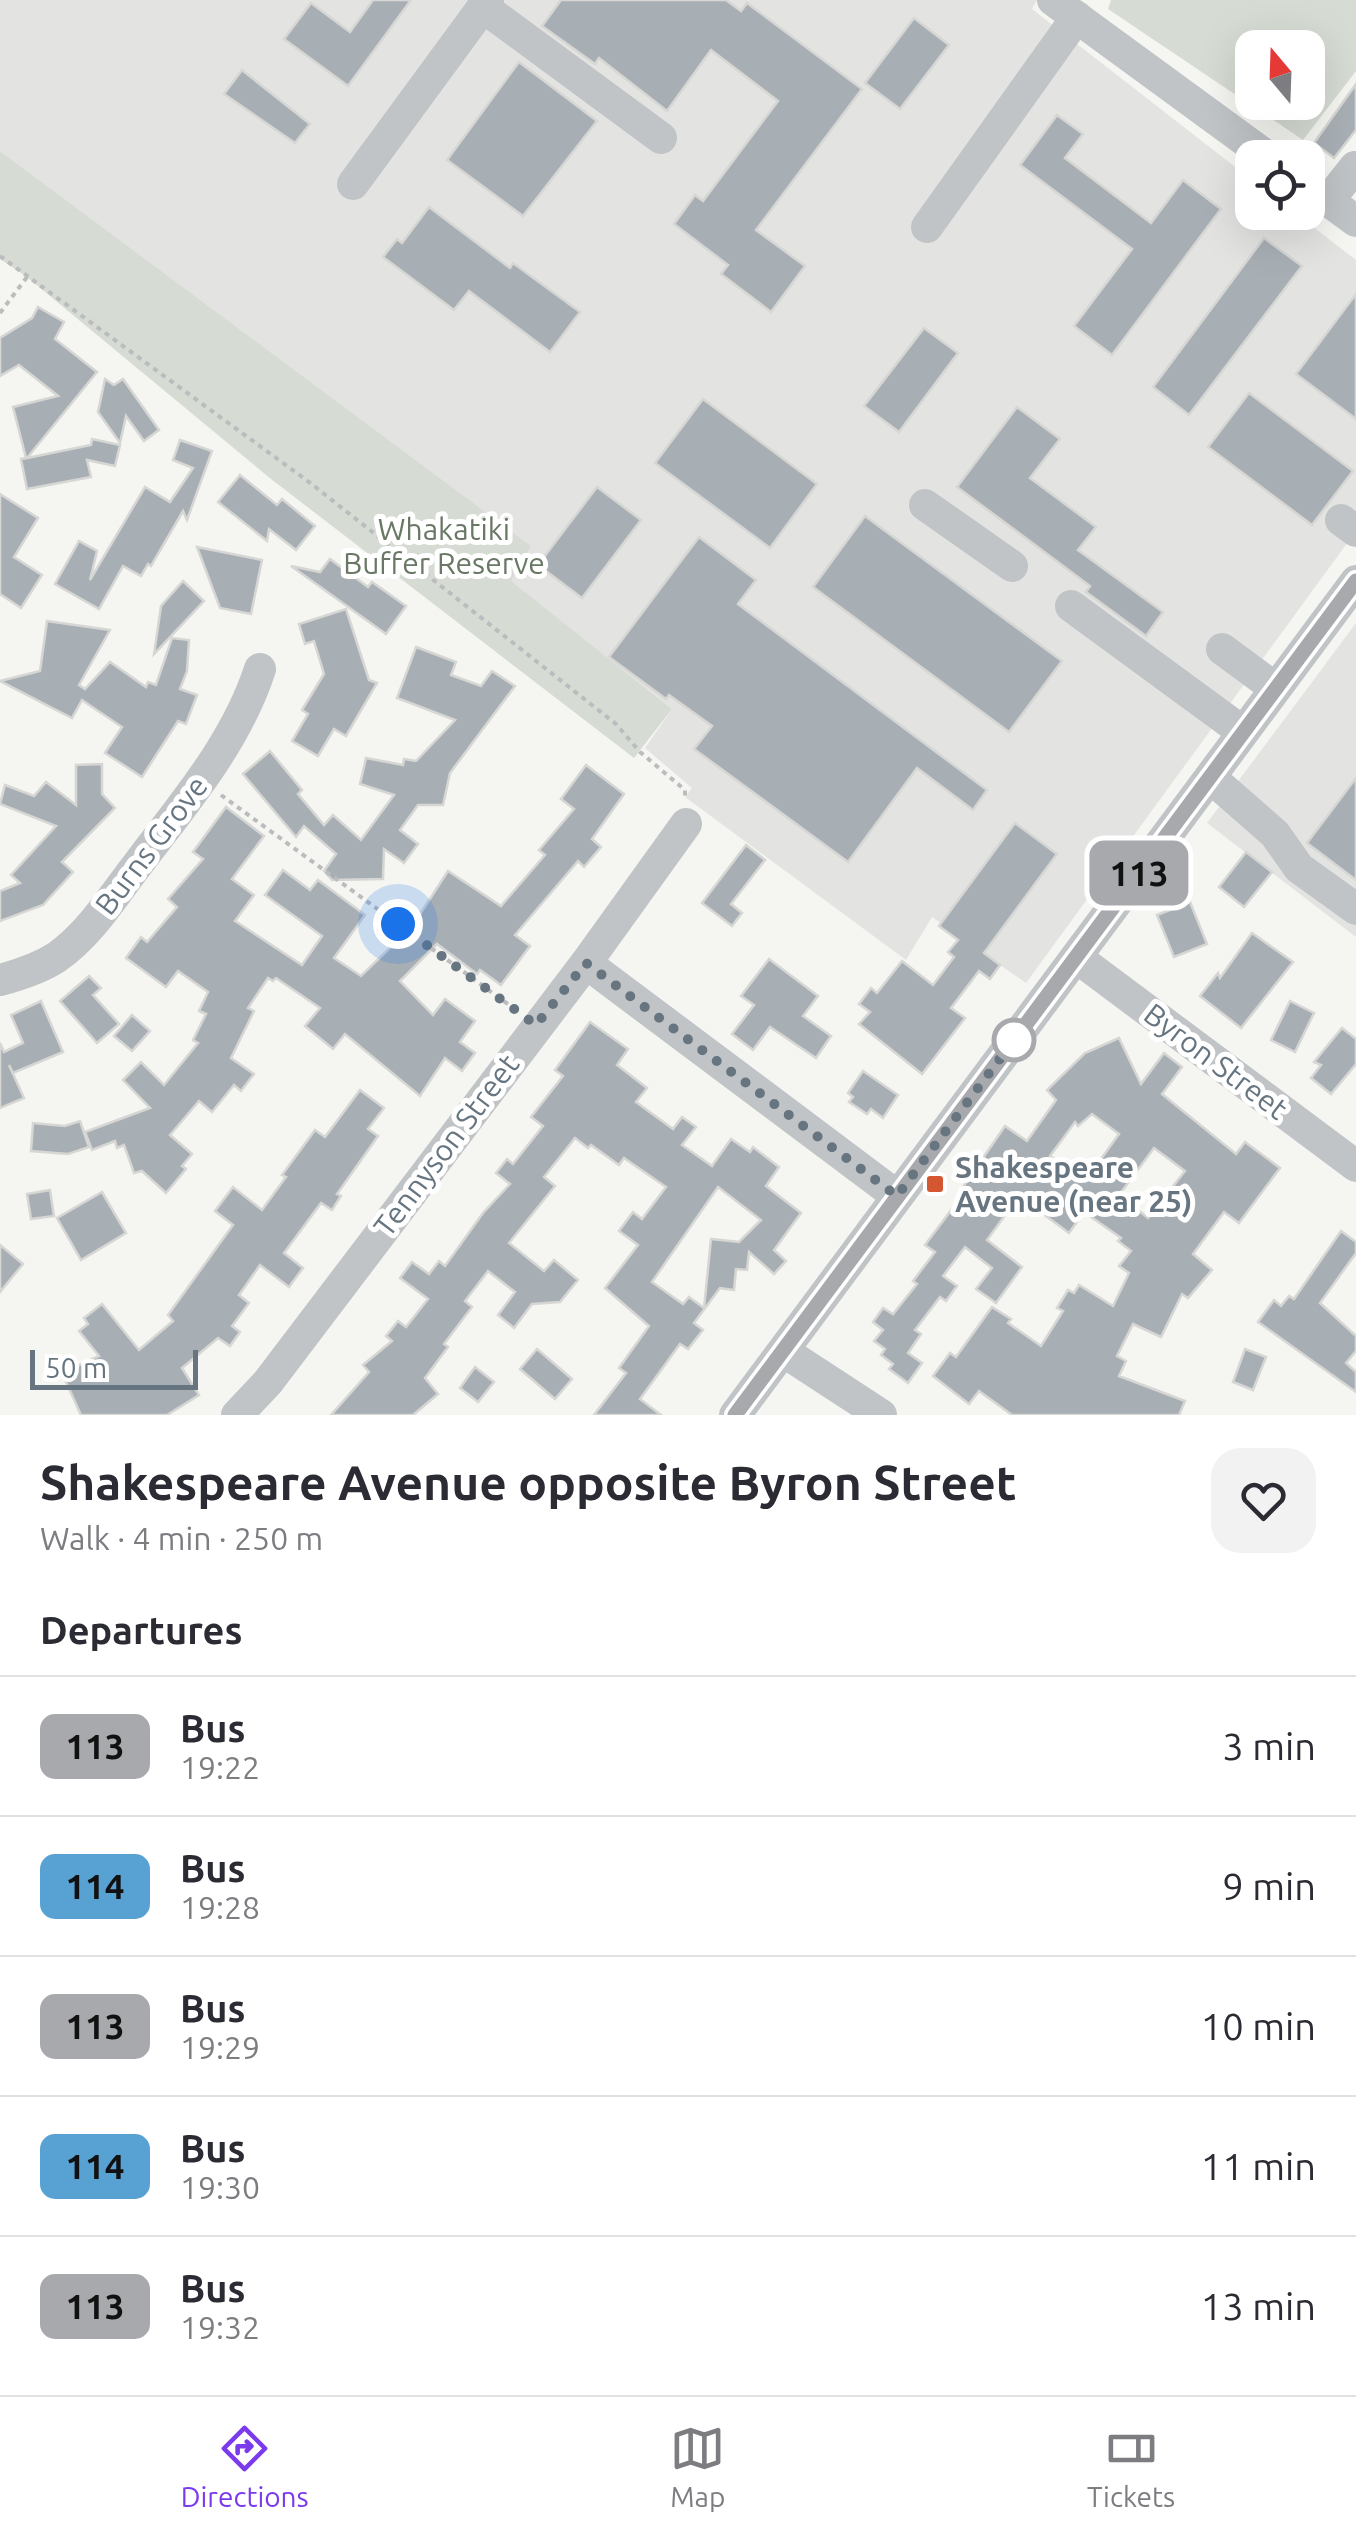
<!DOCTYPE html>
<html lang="en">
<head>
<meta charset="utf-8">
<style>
  body { margin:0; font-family:Ubuntu,sans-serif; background:#f2f2f3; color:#2b2b33; height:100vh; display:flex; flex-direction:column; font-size:38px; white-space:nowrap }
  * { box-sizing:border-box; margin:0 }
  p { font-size:32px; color:#7c7c81 }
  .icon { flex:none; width:55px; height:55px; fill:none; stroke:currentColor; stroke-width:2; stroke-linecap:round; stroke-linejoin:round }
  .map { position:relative; height:1415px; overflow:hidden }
  .details { display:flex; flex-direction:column; background:#fff; flex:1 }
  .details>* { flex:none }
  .badge { padding:0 20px; border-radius:15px; font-size:35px; line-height:65px }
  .needle { width:65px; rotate:341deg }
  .controls { position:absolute; left:1235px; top:30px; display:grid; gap:20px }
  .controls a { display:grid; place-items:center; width:90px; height:90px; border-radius:20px; background:#fff; box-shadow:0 10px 40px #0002; font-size:50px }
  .scale { position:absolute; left:30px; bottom:25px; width:168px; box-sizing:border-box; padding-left:10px; border:5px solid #667580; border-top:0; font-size:28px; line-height:35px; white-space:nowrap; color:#667580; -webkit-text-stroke:8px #fff; paint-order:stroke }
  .you { position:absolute; width:50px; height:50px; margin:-25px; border:8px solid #fff; border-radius:50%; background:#1a73e8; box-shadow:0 0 0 15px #1a73e833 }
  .map>.badge { position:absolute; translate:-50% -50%; box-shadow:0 0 0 5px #fff }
  h2 { padding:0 40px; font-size:38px; line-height:90px }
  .round { display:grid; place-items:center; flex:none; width:105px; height:105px; border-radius:30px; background:#f2f2f3 }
  .headline { display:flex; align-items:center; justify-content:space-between; height:170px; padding:0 40px }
  h1 { font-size:48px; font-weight:700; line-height:75px }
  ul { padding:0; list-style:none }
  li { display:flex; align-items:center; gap:30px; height:140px; padding:0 40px; border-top:2px solid #e1e1e2 }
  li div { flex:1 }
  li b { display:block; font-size:38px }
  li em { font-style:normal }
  li .badge { min-width:110px; font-weight:700; text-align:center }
  .menu { display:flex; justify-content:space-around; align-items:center; height:140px; border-top:2px solid #e1e1e2; background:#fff; font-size:28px; color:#7c7c81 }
  .menu a { display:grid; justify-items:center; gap:5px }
  .menu .on { color:#7c3aed }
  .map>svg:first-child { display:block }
  .built { fill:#e3e4e2 }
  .green { fill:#d6dcd3; fill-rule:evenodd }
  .building { fill:#a8afb4; stroke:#d6d6d4; stroke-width:2.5; fill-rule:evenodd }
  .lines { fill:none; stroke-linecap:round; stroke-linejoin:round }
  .path { stroke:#babcbe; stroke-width:4; stroke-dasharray:5 5; stroke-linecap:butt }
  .minor { stroke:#c0c4c7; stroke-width:32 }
  .line-casing { stroke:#fff; stroke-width:22 }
  .line { stroke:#a8a9ad; stroke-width:15 }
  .walk { stroke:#667580; stroke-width:10; stroke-dasharray:0 18 }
  .stop-dot { fill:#fff; stroke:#a8a9ad; stroke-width:5 }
  .poi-dot { fill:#d55732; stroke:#fff; stroke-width:4 }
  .labels { text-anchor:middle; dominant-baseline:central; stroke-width:10; stroke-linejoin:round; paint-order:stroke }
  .park-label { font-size:30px; fill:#697865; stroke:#fff }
  .street-label { font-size:30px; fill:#667580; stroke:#fff }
  .poi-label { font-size:30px; font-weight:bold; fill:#667580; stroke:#fff; text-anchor:start }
</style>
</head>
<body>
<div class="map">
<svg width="1356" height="1415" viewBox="0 0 1356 1415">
  <rect width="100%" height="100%" fill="#f5f5f2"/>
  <g class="built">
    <path d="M 0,0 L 1037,0 L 1032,9 L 1252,180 L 1252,212 L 1295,213 L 1356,260 L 1356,531 L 1026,983 L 932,917 L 906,960 L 685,797 L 692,788 L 645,748 L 672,709 L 510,581 L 530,546 L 0,151 Z"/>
    <path d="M 1356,623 L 1356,937 L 1207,823 Z"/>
  </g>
  <g class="green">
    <path d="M 1111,0 L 1356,0 L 1356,71 L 1303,140 L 1108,9 ZM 1252,48 L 1308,48 L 1308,102 L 1252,102 Z"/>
    <path d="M 0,151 L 531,546 L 511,581 L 672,709 L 634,758 L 271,479 L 27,277 L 0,259 Z"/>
  </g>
  <g class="building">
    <path d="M 373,0 L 411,0 L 348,86 L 284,39 L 311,3 L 350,32 Z"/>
    <path d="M 561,0 L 726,0 L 741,11 L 747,3 L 862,89 L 756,230 L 805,266 L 771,312 L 721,274 L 728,265 L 674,224 L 695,195 L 703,201 L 778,101 L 711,50 L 667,111 L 599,58 L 595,64 L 542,26 Z"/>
    <path d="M 914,18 L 949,45 L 900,109 L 865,83 Z"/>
    <path d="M 519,62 L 597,121 L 523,216 L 447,160 Z"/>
    <path d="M 242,70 L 310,124 L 295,143 L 224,94 Z"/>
    <path d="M 1356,84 L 1356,130 L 1334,158 L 1314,143 Z"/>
    <path d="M 1057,115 L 1083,134 L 1065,158 L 1151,223 L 1183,180 L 1221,209 L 1112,355 L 1074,326 L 1132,249 L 1020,165 Z"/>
    <path d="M 429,207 L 510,268 L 513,263 L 580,312 L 550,352 L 469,291 L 454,310 L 383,257 L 397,239 L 402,243 Z"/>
    <path d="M 1264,238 L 1302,266 L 1189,415 L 1153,387 Z"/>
    <path d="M 1356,294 L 1356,419 L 1296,374 Z"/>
    <path d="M 38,307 L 64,322 L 55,339 L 97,372 L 27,458 L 91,445 L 92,439 L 120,445 L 115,466 L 87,460 L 91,477 L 27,489 L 21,459 L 26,458 L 13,407 L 58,396 L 19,365 L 0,376 L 0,338 L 32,318 Z"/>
    <path d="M 924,328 L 958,353 L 899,432 L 864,406 Z"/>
    <path d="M 105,379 L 114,385 L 123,379 L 159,430 L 144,441 L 126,416 L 120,443 L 98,412 Z"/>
    <path d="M 1249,393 L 1353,471 L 1312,525 L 1208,447 Z"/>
    <path d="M 703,399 L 817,484 L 770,548 L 655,463 Z"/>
    <path d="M 1017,407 L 1060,439 L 1030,478 L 1096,527 L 1078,550 L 1163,612 L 1146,636 L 1086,592 L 1090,586 L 957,487 Z"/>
    <path d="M 180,440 L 212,451 L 187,520 L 183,511 L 151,566 L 148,564 L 141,576 L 123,566 L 99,609 L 55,584 L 79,541 L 97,551 L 90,580 L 145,487 L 170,502 L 193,468 L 173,460 Z"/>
    <path d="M 240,475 L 277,505 L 282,499 L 315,526 L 296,550 L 269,529 L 267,541 L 218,502 Z"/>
    <path d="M 597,487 L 641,520 L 582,598 L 538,565 Z"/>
    <path d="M 0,494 L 38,518 L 14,557 L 42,575 L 21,608 L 0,594 Z"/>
    <path d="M 865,516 L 1062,661 L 1009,732 L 813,587 Z"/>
    <path d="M 699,537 L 756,580 L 738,604 L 987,790 L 973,810 L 917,768 L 848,862 L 694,749 L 712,726 L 669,695 L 666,699 L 609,657 Z"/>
    <path d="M 197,547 L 262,560 L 251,614 L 220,608 Z"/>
    <path d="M 330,559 L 368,587 L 372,582 L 406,606 L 386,634 L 291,566 L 320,572 Z"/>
    <path d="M 183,581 L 204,601 L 154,654 L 161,606 Z"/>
    <path d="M 346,609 L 369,680 L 377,683 L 346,736 L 334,729 L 318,756 L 292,741 L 308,714 L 302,710 L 324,674 L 314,641 L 305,644 L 299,624 Z"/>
    <path d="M 47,621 L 110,630 L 79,685 L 85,689 L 110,662 L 146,687 L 148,682 L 156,685 L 172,638 L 189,640 L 187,671 L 180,689 L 197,695 L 186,724 L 178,721 L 142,777 L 105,753 L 122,727 L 82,700 L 72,718 L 0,681 L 40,671 Z"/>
    <path d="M 416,647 L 456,662 L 451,675 L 481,686 L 492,671 L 515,686 L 450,773 L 443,805 L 418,805 L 400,830 L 418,844 L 404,863 L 384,849 L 383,879 L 332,880 L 324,871 L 336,854 L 304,826 L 296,837 L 243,774 L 270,751 L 302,790 L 298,794 L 324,825 L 333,815 L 361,840 L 394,795 L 360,784 L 366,758 L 403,765 L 404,759 L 416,761 L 455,720 L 397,698 Z"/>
    <path d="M 102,764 L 102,794 L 115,808 L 62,862 L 73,872 L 43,905 L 0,921 L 0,891 L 20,883 L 11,875 L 56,826 L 0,804 L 5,785 L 34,796 L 46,782 L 76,805 L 76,765 Z"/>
    <path d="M 586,765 L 624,794 L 592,839 L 601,847 L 584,867 L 578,861 L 515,935 L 530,946 L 501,985 L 480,970 L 477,974 L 437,944 L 400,981 L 433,1015 L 445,999 L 475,1021 L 460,1042 L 475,1053 L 462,1071 L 445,1058 L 420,1096 L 345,1034 L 333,1049 L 305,1026 L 320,1008 L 276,978 L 273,981 L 268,978 L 248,1008 L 254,1011 L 231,1058 L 254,1074 L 241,1091 L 234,1085 L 212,1112 L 199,1101 L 170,1135 L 192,1154 L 182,1166 L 186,1169 L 166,1193 L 142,1171 L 134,1173 L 124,1145 L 117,1148 L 115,1141 L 92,1150 L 85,1132 L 150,1108 L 123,1080 L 141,1062 L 164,1085 L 198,1043 L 193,1040 L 206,1014 L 199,1011 L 208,992 L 178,971 L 166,987 L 126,958 L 141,937 L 147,942 L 177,907 L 168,899 L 203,859 L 193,852 L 226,807 L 264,836 L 232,879 L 254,895 L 235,921 L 302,965 L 322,936 L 265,895 L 283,870 L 310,890 L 318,880 L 365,915 L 334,958 L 361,976 L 396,942 L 400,945 L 448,871 L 501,906 L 545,855 L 539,850 L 574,809 L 561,799 Z"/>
    <path d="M 1356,778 L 1356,880 L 1307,843 Z"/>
    <path d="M 1015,823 L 1057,854 L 984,953 L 1000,965 L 990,979 L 979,971 L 951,1008 L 965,1018 L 922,1074 L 859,1024 L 870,1012 L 859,1004 L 871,988 L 877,993 L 902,961 L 933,985 L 954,957 L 948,952 L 958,940 L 939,926 Z"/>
    <path d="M 746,845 L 765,860 L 731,904 L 742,913 L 732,926 L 702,903 Z"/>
    <path d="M 1246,852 L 1272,872 L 1244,907 L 1219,887 Z"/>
    <path d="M 1190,902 L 1207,944 L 1174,957 L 1157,915 Z"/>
    <path d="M 1252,933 L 1293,962 L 1241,1028 L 1200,996 L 1218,973 L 1220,978 Z"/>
    <path d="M 769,959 L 818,996 L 803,1016 L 831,1036 L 816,1058 L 770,1027 L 753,1050 L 732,1034 L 754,1005 L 741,996 Z"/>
    <path d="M 89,976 L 101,988 L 93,995 L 119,1024 L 97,1043 L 60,1001 Z"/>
    <path d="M 41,1001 L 63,1052 L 13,1073 L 9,1065 L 24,1098 L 0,1108 L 0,1043 L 4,1052 L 23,1043 L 11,1015 Z"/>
    <path d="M 1290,1001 L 1314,1013 L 1295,1052 L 1271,1040 Z"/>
    <path d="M 132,1015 L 150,1031 L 132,1051 L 114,1036 Z"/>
    <path d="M 590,1022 L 628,1049 L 617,1065 L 647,1088 L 636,1102 L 673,1129 L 682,1117 L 696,1127 L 682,1145 L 712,1166 L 731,1139 L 750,1152 L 753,1147 L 779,1167 L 766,1186 L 801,1213 L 774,1250 L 786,1261 L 774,1274 L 749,1252 L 747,1270 L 736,1269 L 734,1290 L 720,1288 L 694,1323 L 703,1330 L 688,1349 L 680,1344 L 640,1399 L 661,1415 L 594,1415 L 626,1373 L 619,1368 L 649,1326 L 605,1288 L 638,1245 L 619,1231 L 633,1212 L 642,1219 L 666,1187 L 624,1158 L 619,1165 L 591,1145 L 588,1148 L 575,1138 L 544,1177 L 555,1186 L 509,1243 L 544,1271 L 554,1260 L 578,1280 L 560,1302 L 532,1304 L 514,1328 L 498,1315 L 515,1292 L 488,1271 L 465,1301 L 472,1307 L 444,1344 L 448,1347 L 425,1378 L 438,1394 L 413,1415 L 331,1415 L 369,1372 L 363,1365 L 392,1341 L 386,1336 L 398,1321 L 406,1327 L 428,1299 L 400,1278 L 412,1262 L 429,1274 L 439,1261 L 445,1266 L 483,1213 L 510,1184 L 496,1173 L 507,1159 L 513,1164 L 543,1126 L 531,1117 L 563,1076 L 555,1070 ZM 718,1187 L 761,1220 L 739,1242 L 711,1239 L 704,1308 L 689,1297 L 683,1304 L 652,1282 Z"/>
    <path d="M 1342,1028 L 1356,1039 L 1356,1064 L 1331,1094 L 1311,1078 L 1321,1065 L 1314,1062 Z"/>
    <path d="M 1119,1038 L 1141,1084 L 1164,1053 L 1182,1067 L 1162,1094 L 1236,1154 L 1245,1142 L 1280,1168 L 1239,1223 L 1224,1212 L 1193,1254 L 1212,1270 L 1188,1298 L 1182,1294 L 1161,1337 L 1133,1324 L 1117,1356 L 1126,1361 L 1119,1376 L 1185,1401 L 1179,1415 L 1012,1415 L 979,1391 L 969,1404 L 933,1376 L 950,1353 L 956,1357 L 992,1307 L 1011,1319 L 1008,1323 L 1041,1346 L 1063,1311 L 1057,1308 L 1068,1290 L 1074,1293 L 1079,1285 L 1113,1306 L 1129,1273 L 1119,1266 L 1131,1251 L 1118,1241 L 1121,1238 L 1084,1212 L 1069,1233 L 1019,1196 L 987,1240 L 1022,1267 L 996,1303 L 976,1289 L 992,1268 L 965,1247 L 943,1276 L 957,1286 L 946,1301 L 940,1297 L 915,1330 L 921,1334 L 908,1353 L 922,1363 L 908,1383 L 889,1369 L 893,1364 L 881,1355 L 885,1349 L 874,1341 L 883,1330 L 873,1322 L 883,1308 L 893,1314 L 917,1284 L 913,1281 L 935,1252 L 925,1245 L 967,1189 L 963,1187 L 1005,1126 L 1027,1141 L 1056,1100 L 1047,1090 L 1085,1053 ZM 1092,1114 L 1119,1134 L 1085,1181 L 1050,1156 L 1075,1122 L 1078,1126 ZM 1154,1148 L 1185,1171 L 1148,1218 L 1119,1195 Z"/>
    <path d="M 863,1071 L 898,1095 L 883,1118 L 871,1109 L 867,1114 L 849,1102 L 853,1097 L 848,1093 Z"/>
    <path d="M 360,1090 L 384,1108 L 368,1129 L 378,1136 L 337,1194 L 341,1196 L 332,1210 L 321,1203 L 284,1253 L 303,1268 L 289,1287 L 260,1265 L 239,1295 L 249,1303 L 232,1326 L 240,1332 L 230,1346 L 218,1338 L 182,1368 L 199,1395 L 167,1415 L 81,1415 L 62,1373 L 99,1356 L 79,1331 L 88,1324 L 84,1318 L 102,1304 L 139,1350 L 173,1321 L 168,1315 L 233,1225 L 215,1211 L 233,1187 L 262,1210 L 286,1177 L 282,1175 L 315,1130 L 325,1137 Z"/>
    <path d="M 80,1121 L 89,1147 L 68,1154 L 31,1151 L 33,1123 L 65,1126 Z"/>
    <path d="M 50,1190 L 54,1216 L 31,1219 L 27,1194 Z"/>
    <path d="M 102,1192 L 126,1233 L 81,1260 L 57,1218 Z"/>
    <path d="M 1341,1231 L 1356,1242 L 1356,1253 L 1320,1303 L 1356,1336 L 1356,1351 L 1346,1363 L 1356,1372 L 1356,1392 L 1258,1322 L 1274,1300 L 1281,1306 L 1289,1296 L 1294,1299 Z"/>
    <path d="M 0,1245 L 23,1264 L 0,1292 Z"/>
    <path d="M 537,1349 L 572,1379 L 555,1399 L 520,1369 Z"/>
    <path d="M 1245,1349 L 1266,1357 L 1253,1390 L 1233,1382 Z"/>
    <path d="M 475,1367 L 494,1382 L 478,1402 L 460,1388 Z"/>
  </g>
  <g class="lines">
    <g class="path">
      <path d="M 0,256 L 309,482 L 616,724 L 640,752 L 685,790 L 685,799"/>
      <path d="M 0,313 L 27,277"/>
      <path d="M 221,795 L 516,1010"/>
    </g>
    <g class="minor">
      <path d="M 1053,0 L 1269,158"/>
      <path d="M 483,7 L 661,138"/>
      <path d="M 353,184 L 488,0"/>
      <path d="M 1308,186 L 1356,221"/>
      <path d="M 1328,201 L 1355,167"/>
      <path d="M 927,227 L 1077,17"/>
      <path d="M 925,505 L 1012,566"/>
      <path d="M 1341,520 L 1356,531"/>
      <path d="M 1071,606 L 1243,732"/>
      <path d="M 1222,649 L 1275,688"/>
      <path d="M 1211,778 L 1275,834 L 1299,868 L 1356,909"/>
      <path d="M 1076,957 L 1356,1166"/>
      <path d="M 586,963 L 897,1196"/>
      <path d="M 0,980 C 19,975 40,968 57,957 C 91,933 113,896 138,864 C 184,803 236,743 260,669"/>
      <path d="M 783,1351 L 881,1415"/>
      <path d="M 237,1415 L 268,1382 L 586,963 L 686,824"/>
      <path d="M 735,1415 L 1356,581"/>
    </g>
  </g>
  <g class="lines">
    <defs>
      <path id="line" d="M 735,1415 L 1356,581"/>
    </defs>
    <use href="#line" class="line-casing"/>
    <use href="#line" class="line"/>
    <path class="walk" d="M 398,924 L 536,1025 L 586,963 L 897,1196 L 1014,1040"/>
  </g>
  <circle class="stop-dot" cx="1014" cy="1040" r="20"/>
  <rect class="poi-dot" x="925" y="1174" width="20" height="20" rx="5"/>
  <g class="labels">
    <g class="park-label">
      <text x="444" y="529">Whakatiki<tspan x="444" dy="34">Buffer Reserve</tspan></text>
    </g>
    <g class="street-label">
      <text transform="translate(151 845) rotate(-53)">Burns Grove</text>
      <text transform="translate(1216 1061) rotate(37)">Byron Street</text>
      <text transform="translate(446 1145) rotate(-53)">Tennyson Street</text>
    </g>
    <g class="poi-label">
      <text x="955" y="1167">Shakespeare<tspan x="955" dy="34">Avenue (near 25)</tspan></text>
    </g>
  </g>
</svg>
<div class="controls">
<a><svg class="needle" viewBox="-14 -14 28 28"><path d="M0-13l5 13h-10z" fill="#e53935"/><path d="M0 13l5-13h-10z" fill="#7c7c81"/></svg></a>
<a><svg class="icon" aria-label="locate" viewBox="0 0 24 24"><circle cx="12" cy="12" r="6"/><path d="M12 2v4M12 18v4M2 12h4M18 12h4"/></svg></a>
</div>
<div class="scale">50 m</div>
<div class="you" style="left:398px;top:924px"></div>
<b class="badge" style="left:1139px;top:873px;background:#a8a9ad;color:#111">113</b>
</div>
<section class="details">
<div class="headline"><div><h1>Shakespeare Avenue opposite Byron Street</h1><p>Walk · 4 min · 250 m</p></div><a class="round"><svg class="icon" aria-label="heart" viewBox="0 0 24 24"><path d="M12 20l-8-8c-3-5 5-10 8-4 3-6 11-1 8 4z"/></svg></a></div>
<h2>Departures</h2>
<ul>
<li><span class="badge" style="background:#a8a9ad;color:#111">113</span><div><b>Bus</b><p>19:22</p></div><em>3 min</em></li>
<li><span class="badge" style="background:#58a2d3;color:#111">114</span><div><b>Bus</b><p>19:28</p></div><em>9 min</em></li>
<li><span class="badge" style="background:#a8a9ad;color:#111">113</span><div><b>Bus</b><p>19:29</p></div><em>10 min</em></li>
<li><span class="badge" style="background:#58a2d3;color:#111">114</span><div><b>Bus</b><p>19:30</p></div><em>11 min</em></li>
<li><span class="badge" style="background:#a8a9ad;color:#111">113</span><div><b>Bus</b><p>19:32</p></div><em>13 min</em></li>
</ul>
</section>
<nav class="menu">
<a class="on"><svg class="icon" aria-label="directions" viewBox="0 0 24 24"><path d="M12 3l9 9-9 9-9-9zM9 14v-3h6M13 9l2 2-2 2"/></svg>Directions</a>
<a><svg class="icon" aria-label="map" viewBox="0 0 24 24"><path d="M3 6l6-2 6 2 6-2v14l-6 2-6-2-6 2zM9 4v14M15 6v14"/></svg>Map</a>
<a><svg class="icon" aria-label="tickets" viewBox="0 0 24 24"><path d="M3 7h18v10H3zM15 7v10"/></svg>Tickets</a>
</nav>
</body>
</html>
